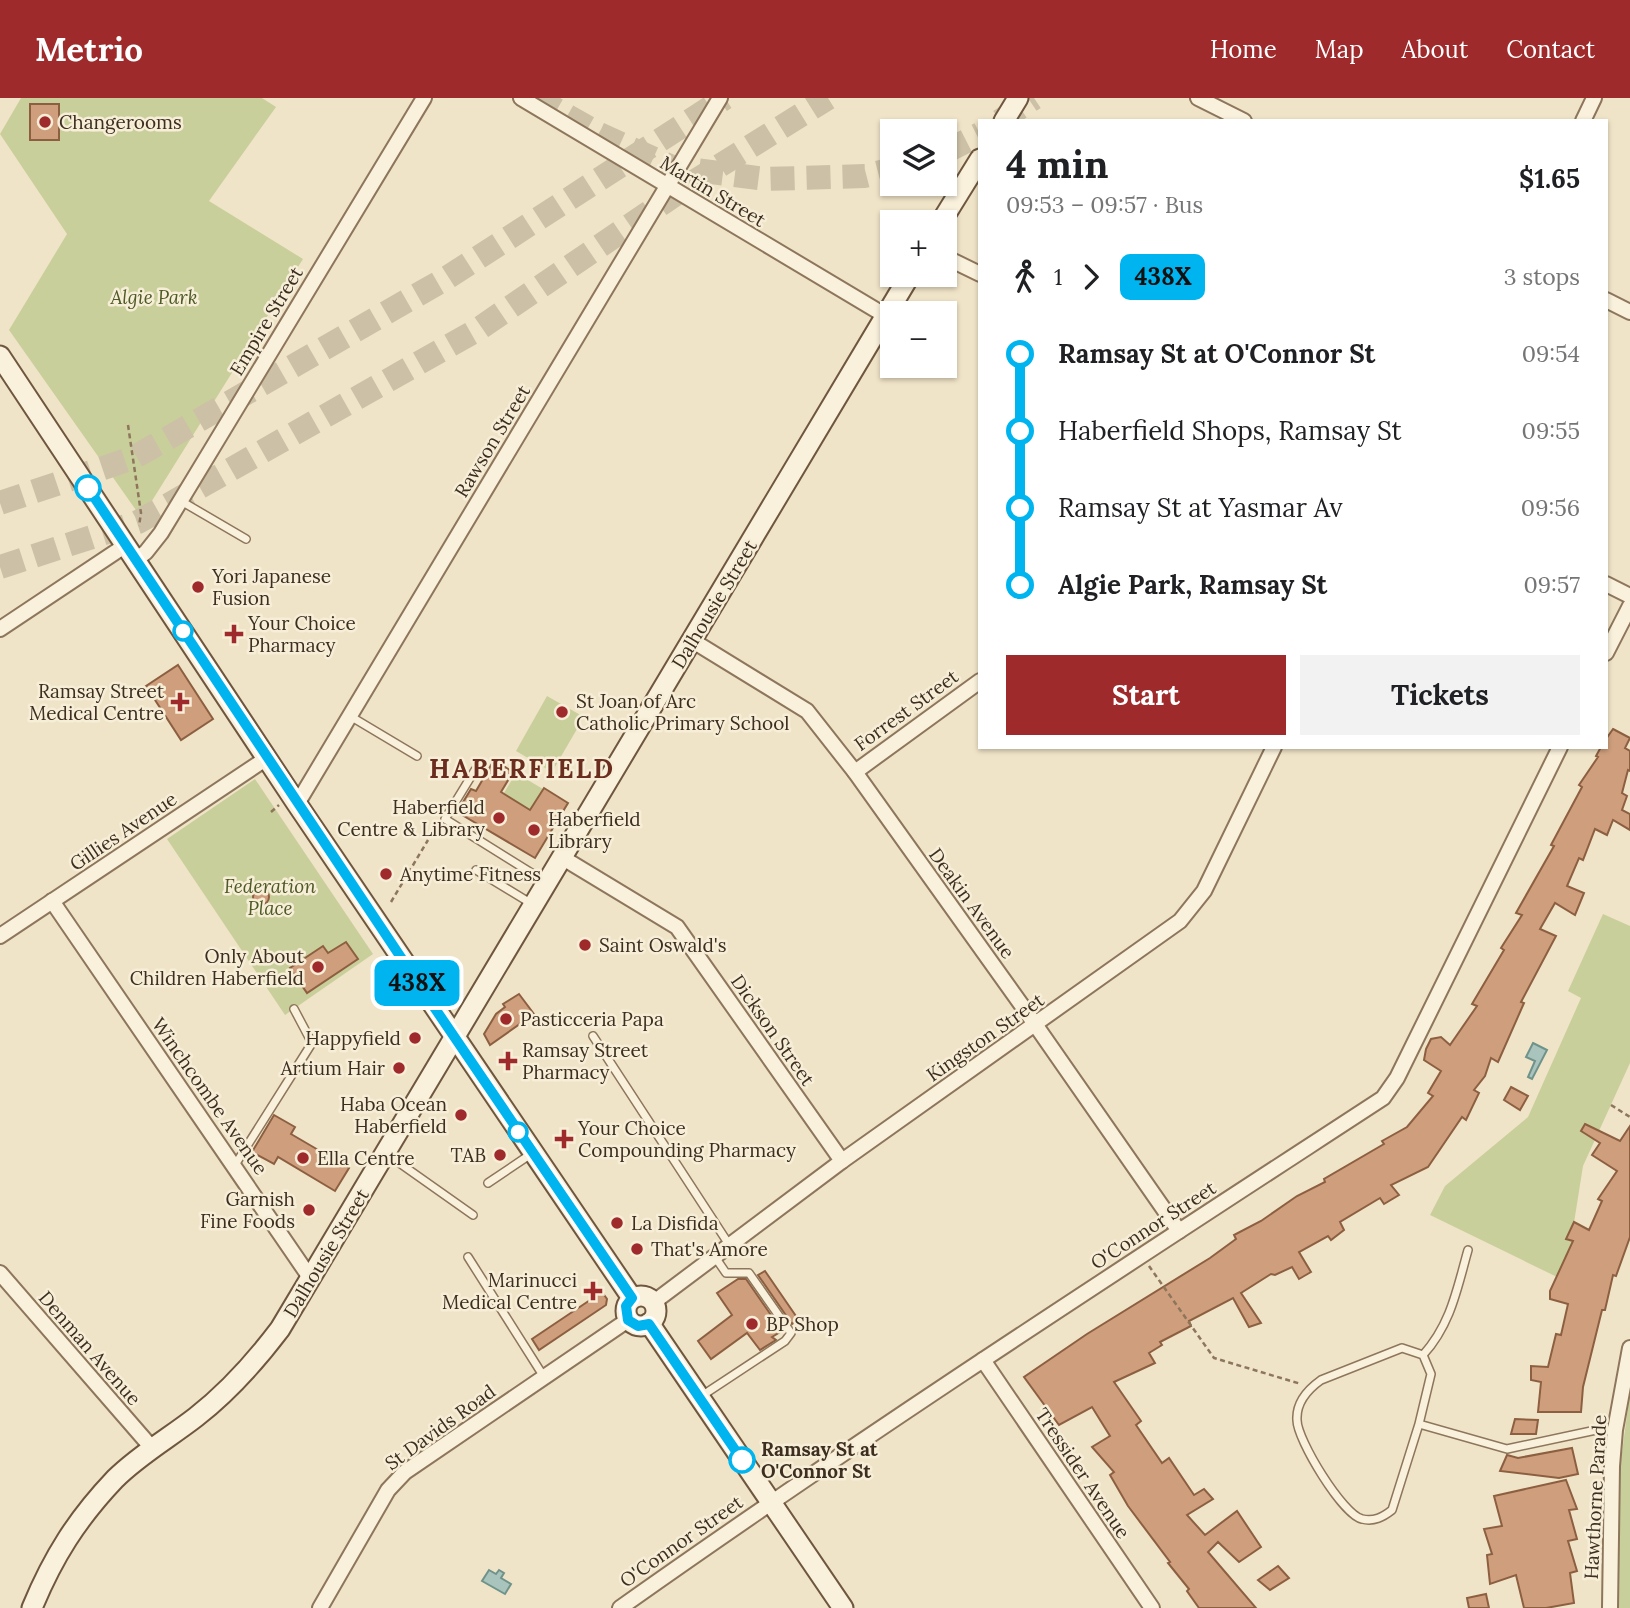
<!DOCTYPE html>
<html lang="en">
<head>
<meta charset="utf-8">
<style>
  body { margin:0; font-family:Lora,serif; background:#f2f2f2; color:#202124; height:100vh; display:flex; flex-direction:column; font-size:26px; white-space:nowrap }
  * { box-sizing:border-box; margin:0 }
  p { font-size:23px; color:#757577 }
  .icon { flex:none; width:38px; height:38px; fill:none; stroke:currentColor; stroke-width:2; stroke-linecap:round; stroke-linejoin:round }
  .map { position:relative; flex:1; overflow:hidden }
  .side { position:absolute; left:978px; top:21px; width:630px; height:630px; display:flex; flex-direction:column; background:#fff; border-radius:0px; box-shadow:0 2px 5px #0004 }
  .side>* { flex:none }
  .badge { padding:0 14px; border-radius:10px; font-size:24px; line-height:46px }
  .fabs { position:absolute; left:880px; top:21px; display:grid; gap:14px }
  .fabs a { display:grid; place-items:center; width:77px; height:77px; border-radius:0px; background:#fff; box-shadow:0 2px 5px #0004; font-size:35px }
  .map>.badge { position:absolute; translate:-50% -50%; box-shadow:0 0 0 4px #fff }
  .legs { display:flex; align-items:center; gap:10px; height:77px; padding:0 28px; font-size:23px }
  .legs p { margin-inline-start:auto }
  .summary { display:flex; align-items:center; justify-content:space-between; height:119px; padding:0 28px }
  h1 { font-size:38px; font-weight:700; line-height:52px }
  .cta { display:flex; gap:14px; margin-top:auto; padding:14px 28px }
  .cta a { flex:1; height:80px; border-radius:0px; background:#9e2a2b; color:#fff; font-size:28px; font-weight:700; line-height:80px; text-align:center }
  .cta a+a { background:#f2f2f2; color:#202124 }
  ul { padding:0 28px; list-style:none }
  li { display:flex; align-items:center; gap:24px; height:77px; font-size:26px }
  li i { display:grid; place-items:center; width:10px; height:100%; margin:0 9px; background:currentColor }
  li i::after { content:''; width:18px; height:18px; margin:-9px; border:5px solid; border-radius:50%; background:#fff }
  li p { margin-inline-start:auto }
  li:first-child i { background:linear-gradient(#0000 50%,currentColor 0) }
  li:last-child i { background:linear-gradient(currentColor 50%,#0000 0) }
  header { display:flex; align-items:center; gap:42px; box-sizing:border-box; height:98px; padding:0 35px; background:#9e2a2b; color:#fff }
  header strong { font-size:33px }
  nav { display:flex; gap:38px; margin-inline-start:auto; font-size:24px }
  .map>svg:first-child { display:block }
  .green { fill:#c9cf9b }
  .water { fill:#a9c4bc; stroke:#6f938a; stroke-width:2 }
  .building { fill:#cf9f7d; stroke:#8d5f41; stroke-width:2 }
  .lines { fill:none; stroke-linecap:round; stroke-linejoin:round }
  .highway-tunnel { stroke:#ccc0a6; stroke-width:24; stroke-dasharray:24 12; stroke-linecap:butt }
  .lane-casing { stroke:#8d765c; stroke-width:10 }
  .street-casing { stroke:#8d765c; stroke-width:18 }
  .secondary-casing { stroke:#6f573f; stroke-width:23 }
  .path { stroke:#8d765c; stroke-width:2.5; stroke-dasharray:5 3.5; stroke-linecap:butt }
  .lane { stroke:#faf1dc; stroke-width:7 }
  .street { stroke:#faf1dc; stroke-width:14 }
  .secondary { stroke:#faf1dc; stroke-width:19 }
  .line-1-casing { stroke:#fff; stroke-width:16 }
  .line-1 { stroke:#00b5ef; stroke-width:10 }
  .poi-dot { fill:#9e2a2b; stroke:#f7eed8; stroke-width:2.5 }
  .stop-1-dot { fill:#fff; stroke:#00b5ef; stroke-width:3.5 }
  .labels { text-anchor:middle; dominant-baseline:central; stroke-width:5; stroke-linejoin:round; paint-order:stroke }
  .poi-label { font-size:19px; fill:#3d2e20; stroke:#f7eed8; text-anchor:start }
  .street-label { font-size:19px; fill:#3d2e20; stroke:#f7eed8 }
  .park-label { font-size:19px; font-style:italic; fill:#4d5a26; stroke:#f7eed8 }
  .stop-label { font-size:19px; font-weight:bold; fill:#3d2e20; stroke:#f7eed8; text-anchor:start }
  .district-label { font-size:26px; font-weight:bold; letter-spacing:2px; fill:#6b2e1e; stroke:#f7eed8 }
</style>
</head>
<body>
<header>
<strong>Metrio</strong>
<nav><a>Home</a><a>Map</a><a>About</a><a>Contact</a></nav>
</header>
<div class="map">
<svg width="1630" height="1510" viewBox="0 0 1630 1510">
  <rect width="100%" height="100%" fill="#f0e4c8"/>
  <g class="green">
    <path d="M 21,0 L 262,0 L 276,9 L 209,103 L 303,161 L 145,414 L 138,415 L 9,232 L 67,136 L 0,36 Z"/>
    <path d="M 547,598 L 584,619 L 552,674 L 516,653 Z"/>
    <path d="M 516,675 L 543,691 L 526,719 L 499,703 Z"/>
    <path d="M 255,681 L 373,856 L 285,917 L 167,741 Z"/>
    <path d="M 1603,816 L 1630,828 L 1630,965 L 1583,1068 L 1570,1150 L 1557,1179 L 1430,1117 L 1445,1088 L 1528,1019 L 1581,900 L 1568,893 Z"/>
    <path d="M 1630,1294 L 1630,1510 L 1618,1510 L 1619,1377 Z"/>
  </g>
  <g class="water">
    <path d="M 1533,945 L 1547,952 L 1532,981 L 1528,979 L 1535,963 L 1526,959 Z"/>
    <path d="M 489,1472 L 496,1476 L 499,1472 L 504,1475 L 501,1480 L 511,1486 L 505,1496 L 482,1483 Z"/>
  </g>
  <g class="building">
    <rect x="30" y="6" width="29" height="36"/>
    <path d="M 178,567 L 213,621 L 181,642 L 146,588 Z"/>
    <path d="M 1613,631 L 1630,640 L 1625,650 L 1630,653 L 1630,673 L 1628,672 L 1622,695 L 1627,698 L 1622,712 L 1630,716 L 1630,732 L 1613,722 L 1607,737 L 1595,731 L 1583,762 L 1579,760 L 1567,788 L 1584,795 L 1575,817 L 1555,805 L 1540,831 L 1556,838 L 1521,904 L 1524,905 L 1498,964 L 1491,960 L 1485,978 L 1474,992 L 1479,995 L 1466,1022 L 1462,1019 L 1428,1069 L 1391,1087 L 1399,1097 L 1384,1106 L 1380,1100 L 1340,1124 L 1344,1132 L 1331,1142 L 1328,1138 L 1299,1154 L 1311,1174 L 1299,1181 L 1292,1169 L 1275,1177 L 1271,1176 L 1241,1195 L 1261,1225 L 1249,1229 L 1233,1200 L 1189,1223 L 1191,1228 L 1160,1244 L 1162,1247 L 1149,1255 L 1155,1265 L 1114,1284 L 1141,1323 L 1136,1327 L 1162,1365 L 1169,1360 L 1194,1397 L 1204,1391 L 1213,1401 L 1187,1417 L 1205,1437 L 1237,1413 L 1261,1449 L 1239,1464 L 1218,1444 L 1208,1454 L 1256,1510 L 1199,1510 L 1187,1493 L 1189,1491 L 1168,1465 L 1170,1464 L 1128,1408 L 1110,1377 L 1114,1374 L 1092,1349 L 1110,1338 L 1092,1309 L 1059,1327 L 1024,1279 L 1087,1236 L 1210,1160 L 1236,1141 L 1234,1137 L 1261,1123 L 1297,1098 L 1325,1084 L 1324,1081 L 1384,1046 L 1382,1043 L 1407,1029 L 1433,998 L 1428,995 L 1441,973 L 1424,962 L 1426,951 L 1431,941 L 1441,939 L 1450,947 L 1477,908 L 1472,906 L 1504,852 L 1501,850 L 1522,817 L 1516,815 L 1554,748 L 1551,747 L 1582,689 L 1579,687 L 1598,659 L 1596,658 L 1601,649 L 1606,649 L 1606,641 Z"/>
    <path d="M 494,662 L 513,674 L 501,694 L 530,712 L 544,690 L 568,705 L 535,760 L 457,714 L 471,691 L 476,693 Z"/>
    <circle cx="261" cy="799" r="8"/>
    <path d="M 346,844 L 358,861 L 307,895 L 290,870 L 323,848 L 328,855 Z"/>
    <path d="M 519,896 L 534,916 L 490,947 L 484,936 L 496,916 L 505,909 L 503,906 Z"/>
    <path d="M 1511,989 L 1528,998 L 1520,1012 L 1504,1002 Z"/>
    <path d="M 274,1017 L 295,1029 L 291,1036 L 349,1070 L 335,1093 L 278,1059 L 274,1066 L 252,1054 Z"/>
    <path d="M 1585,1026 L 1620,1043 L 1630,1028 L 1630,1139 L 1616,1178 L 1613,1177 L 1605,1212 L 1602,1212 L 1583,1289 L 1581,1314 L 1538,1314 L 1541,1284 L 1531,1282 L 1531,1268 L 1548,1269 L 1556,1236 L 1561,1237 L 1568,1206 L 1550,1201 L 1550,1193 L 1573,1143 L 1566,1141 L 1574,1124 L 1589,1132 L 1602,1103 L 1598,1101 L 1617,1073 L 1592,1057 L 1600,1045 L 1581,1033 Z"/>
    <path d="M 765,1173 L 798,1221 L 792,1226 L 758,1177 Z"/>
    <path d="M 738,1181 L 746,1181 L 782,1233 L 772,1239 L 776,1242 L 760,1252 L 747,1235 L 711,1261 L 698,1243 L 732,1217 L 717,1195 Z"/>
    <path d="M 602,1194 L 607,1201 L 606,1207 L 539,1252 L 532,1241 Z"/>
    <path d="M 1515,1321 L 1538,1322 L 1536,1336 L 1511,1336 Z"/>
    <path d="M 1572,1350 L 1578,1376 L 1559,1380 L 1500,1373 L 1507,1357 L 1518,1360 Z"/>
    <path d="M 1566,1382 L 1577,1411 L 1569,1412 L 1577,1441 L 1568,1443 L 1577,1473 L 1570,1475 L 1574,1505 L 1546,1510 L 1524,1510 L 1516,1477 L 1490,1486 L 1487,1457 L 1492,1456 L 1484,1431 L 1502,1428 L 1494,1398 Z"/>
    <path d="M 1278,1468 L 1289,1480 L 1270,1492 L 1258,1482 Z"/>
    <path d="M 1486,1496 L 1489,1510 L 1469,1510 L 1467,1500 Z"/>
  </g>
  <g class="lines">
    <g class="highway-tunnel">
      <path d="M 536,0 L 599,36 L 672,69 L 766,81 L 865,78 L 892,71"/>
      <path d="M 1000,23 L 1034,0"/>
      <path d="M 945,54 L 980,36"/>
      <path d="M 0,405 L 133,360 L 445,181 L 725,0"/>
      <path d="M 0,469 L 138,424 L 477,232 L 692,85 L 828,0"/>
    </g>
    <defs>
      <g id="lane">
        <path d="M 181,403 L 246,441"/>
        <path d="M 350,618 L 417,658"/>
        <path d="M 475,672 L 445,721 L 546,784"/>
        <path d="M 476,772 L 532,806"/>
        <path d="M 593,938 L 730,1148"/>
        <path d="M 388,1057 L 473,1117"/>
        <path d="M 235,1067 L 312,945 L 294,911"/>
        <path d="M 488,1085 L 531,1056"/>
        <path d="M 468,1159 L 544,1279"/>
        <path d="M 1423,1257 C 1451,1226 1457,1191 1468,1152"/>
        <path d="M 700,1299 L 785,1243 L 791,1235 L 749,1175 L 726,1175 L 715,1159"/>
        <path d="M 1419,1326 L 1392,1412 C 1383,1419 1374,1424 1362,1421 C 1343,1417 1297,1342 1297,1322 C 1296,1305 1307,1292 1321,1282 L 1402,1250 L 1423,1257 L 1431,1276 L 1419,1326 L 1507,1351 L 1596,1332 L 1615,1332"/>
      </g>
      <g id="street">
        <path d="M 521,0 L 886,218"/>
        <path d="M 1198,0 L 1244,23"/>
        <path d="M 1583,23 L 1594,0"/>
        <path d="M 945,159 L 980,176"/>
        <path d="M 1606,202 L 1630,214"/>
        <path d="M 136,462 L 146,454 L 161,435 L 424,0"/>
        <path d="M 1606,486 L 1630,498"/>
        <path d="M 0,531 L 126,447"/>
        <path d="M 693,543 L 807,613 L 855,674 L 1023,909 L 1179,1133"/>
        <path d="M 1606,555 L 1630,508"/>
        <path d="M 855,674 L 980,583"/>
        <path d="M 297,706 L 720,0"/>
        <path d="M 563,760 L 677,829 L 842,1063"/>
        <path d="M 52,803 L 311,1181"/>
        <path d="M 0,838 L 267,660"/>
        <path d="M 0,1175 L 152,1350"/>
        <path d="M 654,1204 L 842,1063 L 1180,823 L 1204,793 L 1274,649"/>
        <path d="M 983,1262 L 1152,1510"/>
        <path d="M 320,1510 L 388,1392 L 405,1374 L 628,1222"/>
        <path d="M 620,1510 C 870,1333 1127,1167 1383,1000 L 1397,980 L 1560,649"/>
        <path d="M 1610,1510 L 1612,1368 L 1615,1332 L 1630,1250"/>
      </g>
      <g id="secondary">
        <path d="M 1004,23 L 1018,0"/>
        <path d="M 941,124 L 980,61"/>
        <path d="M 0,258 L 297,706 L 632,1200"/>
        <circle cx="641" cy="1213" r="15"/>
        <path d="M 649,1225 L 843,1510"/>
        <path d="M 32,1510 C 53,1459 77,1421 115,1381 C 139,1357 169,1340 196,1319 C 228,1294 255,1264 280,1231 L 910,177"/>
      </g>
    </defs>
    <use href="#lane" class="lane-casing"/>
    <use href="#street" class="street-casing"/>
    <use href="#secondary" class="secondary-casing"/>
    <g class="path">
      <path d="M 128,327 L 141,415 L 139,428"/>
      <path d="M 271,714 L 279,707"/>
      <path d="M 391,804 L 428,742"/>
      <path d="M 1611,1007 L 1630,1019"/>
      <path d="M 1149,1168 L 1214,1260 L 1301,1286"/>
    </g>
    <use href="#lane" class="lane"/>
    <use href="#street" class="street"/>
    <use href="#secondary" class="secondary"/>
  </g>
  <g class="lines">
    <defs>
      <path id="line-1" d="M 88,390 L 436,912 L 632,1200 L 626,1208 L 628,1222 L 638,1228 L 649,1226 L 742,1362"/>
    </defs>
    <use href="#line-1" class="line-1-casing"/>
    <use href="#line-1" class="line-1"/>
  </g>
  <g class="poi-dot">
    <circle cx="45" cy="24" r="7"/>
    <circle cx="198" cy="489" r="7"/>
    <path d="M230.5 525.5h7v7h7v7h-7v7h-7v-7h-7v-7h7z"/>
    <path d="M176.5 593.5h7v7h7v7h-7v7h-7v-7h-7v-7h7z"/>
    <circle cx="562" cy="614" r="7"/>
    <circle cx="499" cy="720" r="7"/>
    <circle cx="534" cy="732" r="7"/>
    <circle cx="386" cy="776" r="7"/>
    <circle cx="585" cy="847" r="7"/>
    <circle cx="318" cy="869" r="7"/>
    <circle cx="506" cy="921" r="7"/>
    <circle cx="415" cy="940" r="7"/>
    <path d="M504.5 952.5h7v7h7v7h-7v7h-7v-7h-7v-7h7z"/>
    <circle cx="399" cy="970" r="7"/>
    <circle cx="461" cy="1017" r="7"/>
    <path d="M560.5 1030.5h7v7h7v7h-7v7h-7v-7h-7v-7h7z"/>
    <circle cx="500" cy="1057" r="7"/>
    <circle cx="303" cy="1060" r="7"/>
    <circle cx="309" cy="1112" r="7"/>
    <circle cx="617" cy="1125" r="7"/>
    <circle cx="637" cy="1151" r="7"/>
    <path d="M589.5 1182.5h7v7h7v7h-7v7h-7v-7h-7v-7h7z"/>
    <circle cx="752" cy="1226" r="7"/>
  </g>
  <g class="stop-1-dot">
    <circle cx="88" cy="390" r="12"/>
    <circle cx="183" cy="533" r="9"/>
    <circle cx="518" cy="1034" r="9"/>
    <circle cx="742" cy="1362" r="12"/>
  </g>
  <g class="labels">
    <g class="poi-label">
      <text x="59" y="24">Changerooms</text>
      <text x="212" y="478">Yori Japanese<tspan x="212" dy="22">Fusion</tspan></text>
      <text x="248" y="525">Your Choice<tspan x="248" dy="22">Pharmacy</tspan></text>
      <text x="164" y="593" text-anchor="end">Ramsay Street<tspan x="164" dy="22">Medical Centre</tspan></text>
      <text x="576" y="603">St Joan of Arc<tspan x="576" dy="22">Catholic Primary School</tspan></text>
      <text x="485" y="709" text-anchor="end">Haberfield<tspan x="485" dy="22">Centre &amp; Library</tspan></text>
      <text x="548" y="721">Haberfield<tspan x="548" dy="22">Library</tspan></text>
      <text x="400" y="776">Anytime Fitness</text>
      <text x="599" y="847">Saint Oswald's</text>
      <text x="304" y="858" text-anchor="end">Only About<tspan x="304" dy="22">Children Haberfield</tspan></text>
      <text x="520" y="921">Pasticceria Papa</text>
      <text x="401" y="940" text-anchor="end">Happyfield</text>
      <text x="522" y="952">Ramsay Street<tspan x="522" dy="22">Pharmacy</tspan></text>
      <text x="385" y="970" text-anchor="end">Artium Hair</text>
      <text x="447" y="1006" text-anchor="end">Haba Ocean<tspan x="447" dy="22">Haberfield</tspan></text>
      <text x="578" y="1030">Your Choice<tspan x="578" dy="22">Compounding Pharmacy</tspan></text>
      <text x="486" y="1057" text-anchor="end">TAB</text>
      <text x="317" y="1060">Ella Centre</text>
      <text x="295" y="1101" text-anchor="end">Garnish<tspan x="295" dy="22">Fine Foods</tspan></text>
      <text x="631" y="1125">La Disfida</text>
      <text x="651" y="1151">That's Amore</text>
      <text x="577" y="1182" text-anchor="end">Marinucci<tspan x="577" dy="22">Medical Centre</tspan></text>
      <text x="766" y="1226">BP Shop</text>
    </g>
    <g class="street-label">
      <text transform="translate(713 93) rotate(31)">Martin Street</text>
      <text transform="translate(266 223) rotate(-59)">Empire Street</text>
      <text transform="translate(492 343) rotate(-59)">Rawson Street</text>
      <text transform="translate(714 506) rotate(-59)">Dalhousie Street</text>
      <text transform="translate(906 612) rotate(-36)">Forrest Street</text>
      <text transform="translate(123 733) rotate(-34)">Gillies Avenue</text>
      <text transform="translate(972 805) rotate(54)">Deakin Avenue</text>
      <text transform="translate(773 932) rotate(55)">Dickson Street</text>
      <text transform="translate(985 939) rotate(-35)">Kingston Street</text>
      <text transform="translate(210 998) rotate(55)">Winchcombe Avenue</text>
      <text transform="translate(1153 1127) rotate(-33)">O'Connor Street</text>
      <text transform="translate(326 1155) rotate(-59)">Dalhousie Street</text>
      <text transform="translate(90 1250) rotate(49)">Denman Avenue</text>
      <text transform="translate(440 1329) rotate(-36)">St Davids Road</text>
      <text transform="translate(1083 1375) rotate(56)">Tressider Avenue</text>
      <text transform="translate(1595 1399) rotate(-87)">Hawthorne Parade</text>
      <text transform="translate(681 1443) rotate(-35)">O'Connor Street</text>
    </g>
    <g class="park-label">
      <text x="154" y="199">Algie Park</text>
      <text x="270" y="788">Federation<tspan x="270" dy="22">Place</tspan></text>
    </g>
    <g class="stop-label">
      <text x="761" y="1351">Ramsay St at<tspan x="761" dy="22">O'Connor St</tspan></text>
    </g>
    <g class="district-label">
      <text x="522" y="670">HABERFIELD</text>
    </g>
  </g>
</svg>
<div class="fabs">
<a><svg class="icon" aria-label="layers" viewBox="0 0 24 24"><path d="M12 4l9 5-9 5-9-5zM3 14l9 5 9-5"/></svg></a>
<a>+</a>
<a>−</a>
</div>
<b class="badge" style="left:417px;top:885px;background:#00b5ef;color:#111">438X</b>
<section class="side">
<div class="summary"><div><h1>4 min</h1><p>09:53 – 09:57 · Bus</p></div><b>$1.65</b></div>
<div class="legs"><svg class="icon" aria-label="walk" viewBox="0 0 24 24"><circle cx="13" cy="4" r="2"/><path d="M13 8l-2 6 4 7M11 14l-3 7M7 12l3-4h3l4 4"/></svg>1<svg class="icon" aria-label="forward" viewBox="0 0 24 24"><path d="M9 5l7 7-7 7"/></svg><b class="badge" style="background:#00b5ef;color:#111">438X</b><p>3 stops</p></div>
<ul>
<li><i style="color:#00b5ef"></i><b>Ramsay St at O'Connor St</b><p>09:54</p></li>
<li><i style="color:#00b5ef"></i><span>Haberfield Shops, Ramsay St</span><p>09:55</p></li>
<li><i style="color:#00b5ef"></i><span>Ramsay St at Yasmar Av</span><p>09:56</p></li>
<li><i style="color:#00b5ef"></i><b>Algie Park, Ramsay St</b><p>09:57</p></li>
</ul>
<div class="cta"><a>Start</a><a>Tickets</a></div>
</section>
</div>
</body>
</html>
